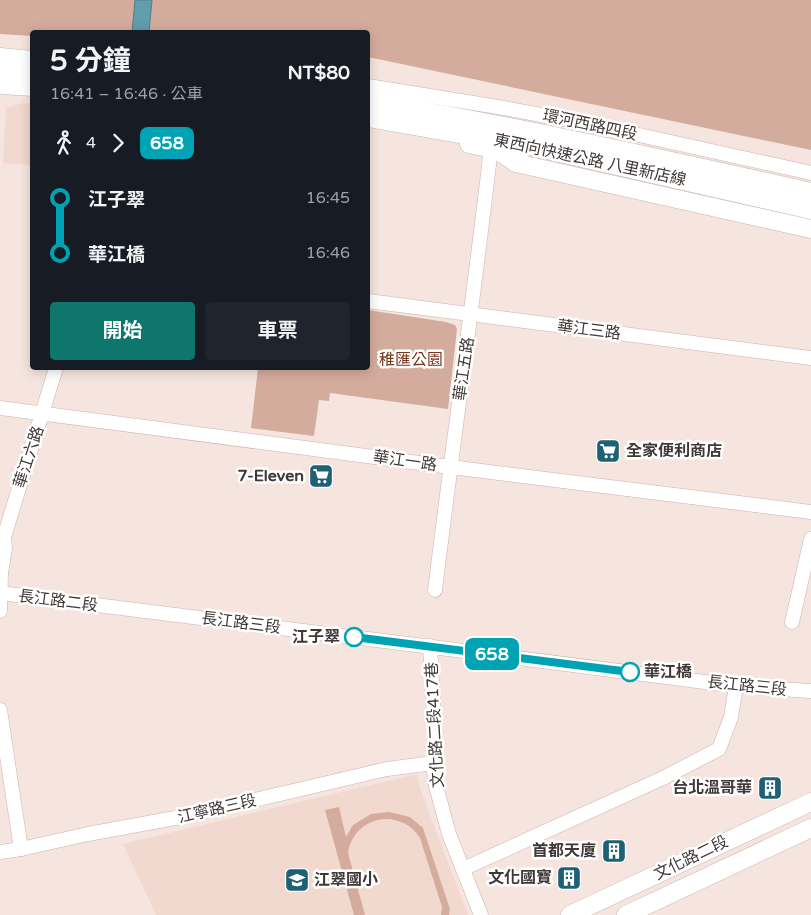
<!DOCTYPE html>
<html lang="zh-TW">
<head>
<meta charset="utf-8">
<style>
  body { margin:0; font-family:"Varela Round","Noto Sans TC",sans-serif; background:#20242c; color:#f1f3f6; height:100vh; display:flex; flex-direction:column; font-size:19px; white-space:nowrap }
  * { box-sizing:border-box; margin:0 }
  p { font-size:16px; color:#9ea1a6 }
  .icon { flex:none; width:28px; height:28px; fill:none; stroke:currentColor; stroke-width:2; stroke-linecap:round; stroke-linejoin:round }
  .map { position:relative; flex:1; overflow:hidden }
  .sheet { position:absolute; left:30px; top:30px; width:340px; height:340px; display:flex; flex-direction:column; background:#171b24; border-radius:5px; box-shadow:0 2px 12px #0003 }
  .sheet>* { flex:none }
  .badge { padding:0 10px; border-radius:8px; font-size:18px; line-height:32px }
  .map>.badge { position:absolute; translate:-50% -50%; box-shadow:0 0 0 2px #fff }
  .legs { display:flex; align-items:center; gap:8px; height:55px; padding:0 20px; font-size:16px }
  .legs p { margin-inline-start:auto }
  .overview { display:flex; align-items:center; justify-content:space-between; height:85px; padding:0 20px }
  h1 { font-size:28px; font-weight:700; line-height:38px }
  .action { display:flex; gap:10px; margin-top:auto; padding:10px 20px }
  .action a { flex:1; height:58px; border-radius:5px; background:#0f766e; color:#fff; font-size:20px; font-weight:700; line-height:58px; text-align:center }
  .action a+a { background:#20242c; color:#f1f3f6 }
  ul { padding:0 20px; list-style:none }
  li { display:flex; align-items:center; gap:18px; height:55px; font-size:19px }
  li i { display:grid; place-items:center; width:8px; height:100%; margin:0 6px; background:currentColor }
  li i::after { content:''; width:12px; height:12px; margin:-6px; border:4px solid; border-radius:50%; background:#171b24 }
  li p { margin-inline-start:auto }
  li:first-child i { background:linear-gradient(#0000 50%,currentColor 0) }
  li:last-child i { background:linear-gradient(currentColor 50%,#0000 0) }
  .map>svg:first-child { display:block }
  .built { fill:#f2d9cf }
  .green { fill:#d4ac9d }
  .water { fill:#619caf; stroke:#577e8b }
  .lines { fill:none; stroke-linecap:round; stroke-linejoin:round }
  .minor-casing { stroke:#c6b6b0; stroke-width:15 }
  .major-casing { stroke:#c6b6b0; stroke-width:19 }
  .highway-casing { stroke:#c6b6b0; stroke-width:21 }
  .minor { stroke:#fff; stroke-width:14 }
  .major { stroke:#fff; stroke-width:18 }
  .highway { stroke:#fff; stroke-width:20 }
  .line-1-casing { stroke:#fff; stroke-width:11 }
  .line-1 { stroke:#00a3b4; stroke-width:8 }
  .stop-1-dot { fill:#fff; stroke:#00a3b4; stroke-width:2.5 }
  .labels { text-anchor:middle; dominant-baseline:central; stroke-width:5; stroke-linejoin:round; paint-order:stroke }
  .street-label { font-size:16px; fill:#3f3836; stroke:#fff }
  .park-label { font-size:16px; fill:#76361c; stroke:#fff }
  .poi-label { font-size:16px; font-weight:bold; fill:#3f3836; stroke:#fff; text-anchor:end }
  .stop-label { font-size:16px; font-weight:bold; fill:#3f3836; stroke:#fff; text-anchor:end }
</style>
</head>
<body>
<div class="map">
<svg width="811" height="915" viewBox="0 0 811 915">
  <rect width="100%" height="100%" fill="#f6e5df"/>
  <g class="built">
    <path d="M 22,103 L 32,104 L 32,165 L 3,163 L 6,108 Z"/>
    <path d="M 417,774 L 421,791 L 468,915 L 156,915 L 123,844 Z"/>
  </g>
  <g class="green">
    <path d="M 0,0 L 811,0 L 811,150 L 368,57 L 368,32 L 32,32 L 32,36 L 0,34 Z"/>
    <path d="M 368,310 L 446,322 L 455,325 L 457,329 L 448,409 L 330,393 L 329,401 L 319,400 L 314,436 L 251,428 L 258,368 L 368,368 Z"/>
    <path d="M 339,807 L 346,837 L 353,825 L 371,814 L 389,812 L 410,817 L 423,828 L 450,909 L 449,915 L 441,915 L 442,907 L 420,838 C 401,807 354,815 348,853 L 365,915 L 354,915 L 325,810 Z"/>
  </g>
  <path class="water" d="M 135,0 L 152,0 L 149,32 L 132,32 Z"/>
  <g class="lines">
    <defs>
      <g id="minor">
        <path d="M 368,86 L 498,107 L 585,123 L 811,173"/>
        <path d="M 368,301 L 811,358"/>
        <path d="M 0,408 L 450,467 L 811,512"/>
        <path d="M 435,590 C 453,443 474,296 491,148"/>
        <path d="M 0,593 L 456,650 L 736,686 L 811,691"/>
        <path d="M 0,611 L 1,573 L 5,548 L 4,537 L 56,368"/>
        <path d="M 792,622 L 811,539"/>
        <path d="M 430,646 L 435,735 L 433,763 L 436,786 L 449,834 L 481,915"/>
        <path d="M 0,710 L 21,849"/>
        <path d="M 0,852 L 21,849 L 88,834 L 186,816 L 387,769 L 433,763"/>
        <path d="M 463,869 L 663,778 L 719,749 L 731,717 L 736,686"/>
      </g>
      <g id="major">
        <path d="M 3,85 L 32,87"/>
        <path d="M 469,144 L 497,150 L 522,150"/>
        <path d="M 497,150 L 516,163 L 811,229"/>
        <path d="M 570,915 L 811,802"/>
        <path d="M 626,915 L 811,828"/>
      </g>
      <g id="highway">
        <path d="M 0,58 L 32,61"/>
        <path d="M 0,75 L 32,77"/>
        <path d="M 368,102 C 516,127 664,160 811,193"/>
        <path d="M 368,117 L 534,146 L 811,209"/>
      </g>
    </defs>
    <use href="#minor" class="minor-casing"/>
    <use href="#major" class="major-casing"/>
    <use href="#highway" class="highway-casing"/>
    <use href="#minor" class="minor"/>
    <use href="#major" class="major"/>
    <use href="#highway" class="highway"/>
  </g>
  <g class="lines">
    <defs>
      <path id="line-1" d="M 354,637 L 630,672"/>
    </defs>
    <use href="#line-1" class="line-1-casing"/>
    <use href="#line-1" class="line-1"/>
  </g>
  <defs>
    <symbol id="supermarket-square" viewBox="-11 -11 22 22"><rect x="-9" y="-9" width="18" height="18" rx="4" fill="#1e6174" stroke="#fff"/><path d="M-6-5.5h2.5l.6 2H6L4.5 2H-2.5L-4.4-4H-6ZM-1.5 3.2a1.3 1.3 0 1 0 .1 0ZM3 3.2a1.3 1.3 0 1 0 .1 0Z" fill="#fff"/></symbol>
    <symbol id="building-square" viewBox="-11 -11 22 22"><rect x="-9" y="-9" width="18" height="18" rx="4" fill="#1e6174" stroke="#fff"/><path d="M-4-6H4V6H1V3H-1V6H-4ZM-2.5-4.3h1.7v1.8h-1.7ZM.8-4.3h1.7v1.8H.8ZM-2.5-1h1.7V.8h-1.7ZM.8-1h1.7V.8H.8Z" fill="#fff"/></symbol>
    <symbol id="school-square" viewBox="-11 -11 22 22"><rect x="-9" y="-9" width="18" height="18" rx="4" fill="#1e6174" stroke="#fff"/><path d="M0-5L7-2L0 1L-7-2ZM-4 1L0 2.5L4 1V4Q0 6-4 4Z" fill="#fff"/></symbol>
  </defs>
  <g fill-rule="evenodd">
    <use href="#supermarket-square" x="594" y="437" width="28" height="28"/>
    <use href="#supermarket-square" x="307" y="462" width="28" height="28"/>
    <use href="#building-square" x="756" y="774" width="28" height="28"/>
    <use href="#building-square" x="600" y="837" width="28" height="28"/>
    <use href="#building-square" x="555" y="864" width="28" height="28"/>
    <use href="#school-square" x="283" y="866" width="28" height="28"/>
  </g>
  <g class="stop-1-dot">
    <circle cx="354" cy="637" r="9"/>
    <circle cx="630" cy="672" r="9"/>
  </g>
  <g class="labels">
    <g class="street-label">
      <text transform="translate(590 125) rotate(12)">環河西路四段</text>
      <text transform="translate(590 160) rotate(12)">東西向快速公路 八里新店線</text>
      <text transform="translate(589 330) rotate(7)">華江三路</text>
      <text transform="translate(464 369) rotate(-82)">華江五路</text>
      <text transform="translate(29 457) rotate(-72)">華江六路</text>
      <text transform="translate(405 461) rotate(8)">華江一路</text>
      <text transform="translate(58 601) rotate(7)">長江路二段</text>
      <text transform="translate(241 623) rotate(7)">長江路三段</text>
      <text transform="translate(747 686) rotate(6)">長江路三段</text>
      <text transform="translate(435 725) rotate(-93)">文化路二段417巷</text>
      <text transform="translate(217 809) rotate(-13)">江寧路三段</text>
      <text transform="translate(691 858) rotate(-26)">文化路二段</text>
    </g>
    <g class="park-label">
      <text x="411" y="360">稚匯公園</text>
    </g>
    <g class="poi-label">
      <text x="626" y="451" text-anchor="start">全家便利商店</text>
      <text x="304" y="476">7-Eleven</text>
      <text x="752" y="788">台北溫哥華</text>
      <text x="596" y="851">首都天廈</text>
      <text x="552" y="878">文化國寶</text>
      <text x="314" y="880" text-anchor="start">江翠國小</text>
    </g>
    <g class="stop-label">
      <text x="340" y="637">江子翠</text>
      <text x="644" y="672" text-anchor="start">華江橋</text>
    </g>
  </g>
</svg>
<b class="badge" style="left:492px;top:654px;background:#00a3b4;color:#fff">658</b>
<section class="sheet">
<div class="overview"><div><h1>5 分鐘</h1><p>16:41 – 16:46 · 公車</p></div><b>NT$80</b></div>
<div class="legs"><svg class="icon" aria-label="walk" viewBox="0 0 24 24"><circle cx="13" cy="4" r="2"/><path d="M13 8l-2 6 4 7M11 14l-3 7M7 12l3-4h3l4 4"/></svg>4<svg class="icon" aria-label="forward" viewBox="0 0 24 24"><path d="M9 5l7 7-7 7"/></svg><b class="badge" style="background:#00a3b4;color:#fff">658</b></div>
<ul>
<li><i style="color:#00a3b4"></i><b>江子翠</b><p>16:45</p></li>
<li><i style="color:#00a3b4"></i><b>華江橋</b><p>16:46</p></li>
</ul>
<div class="action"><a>開始</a><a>車票</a></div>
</section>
</div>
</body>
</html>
